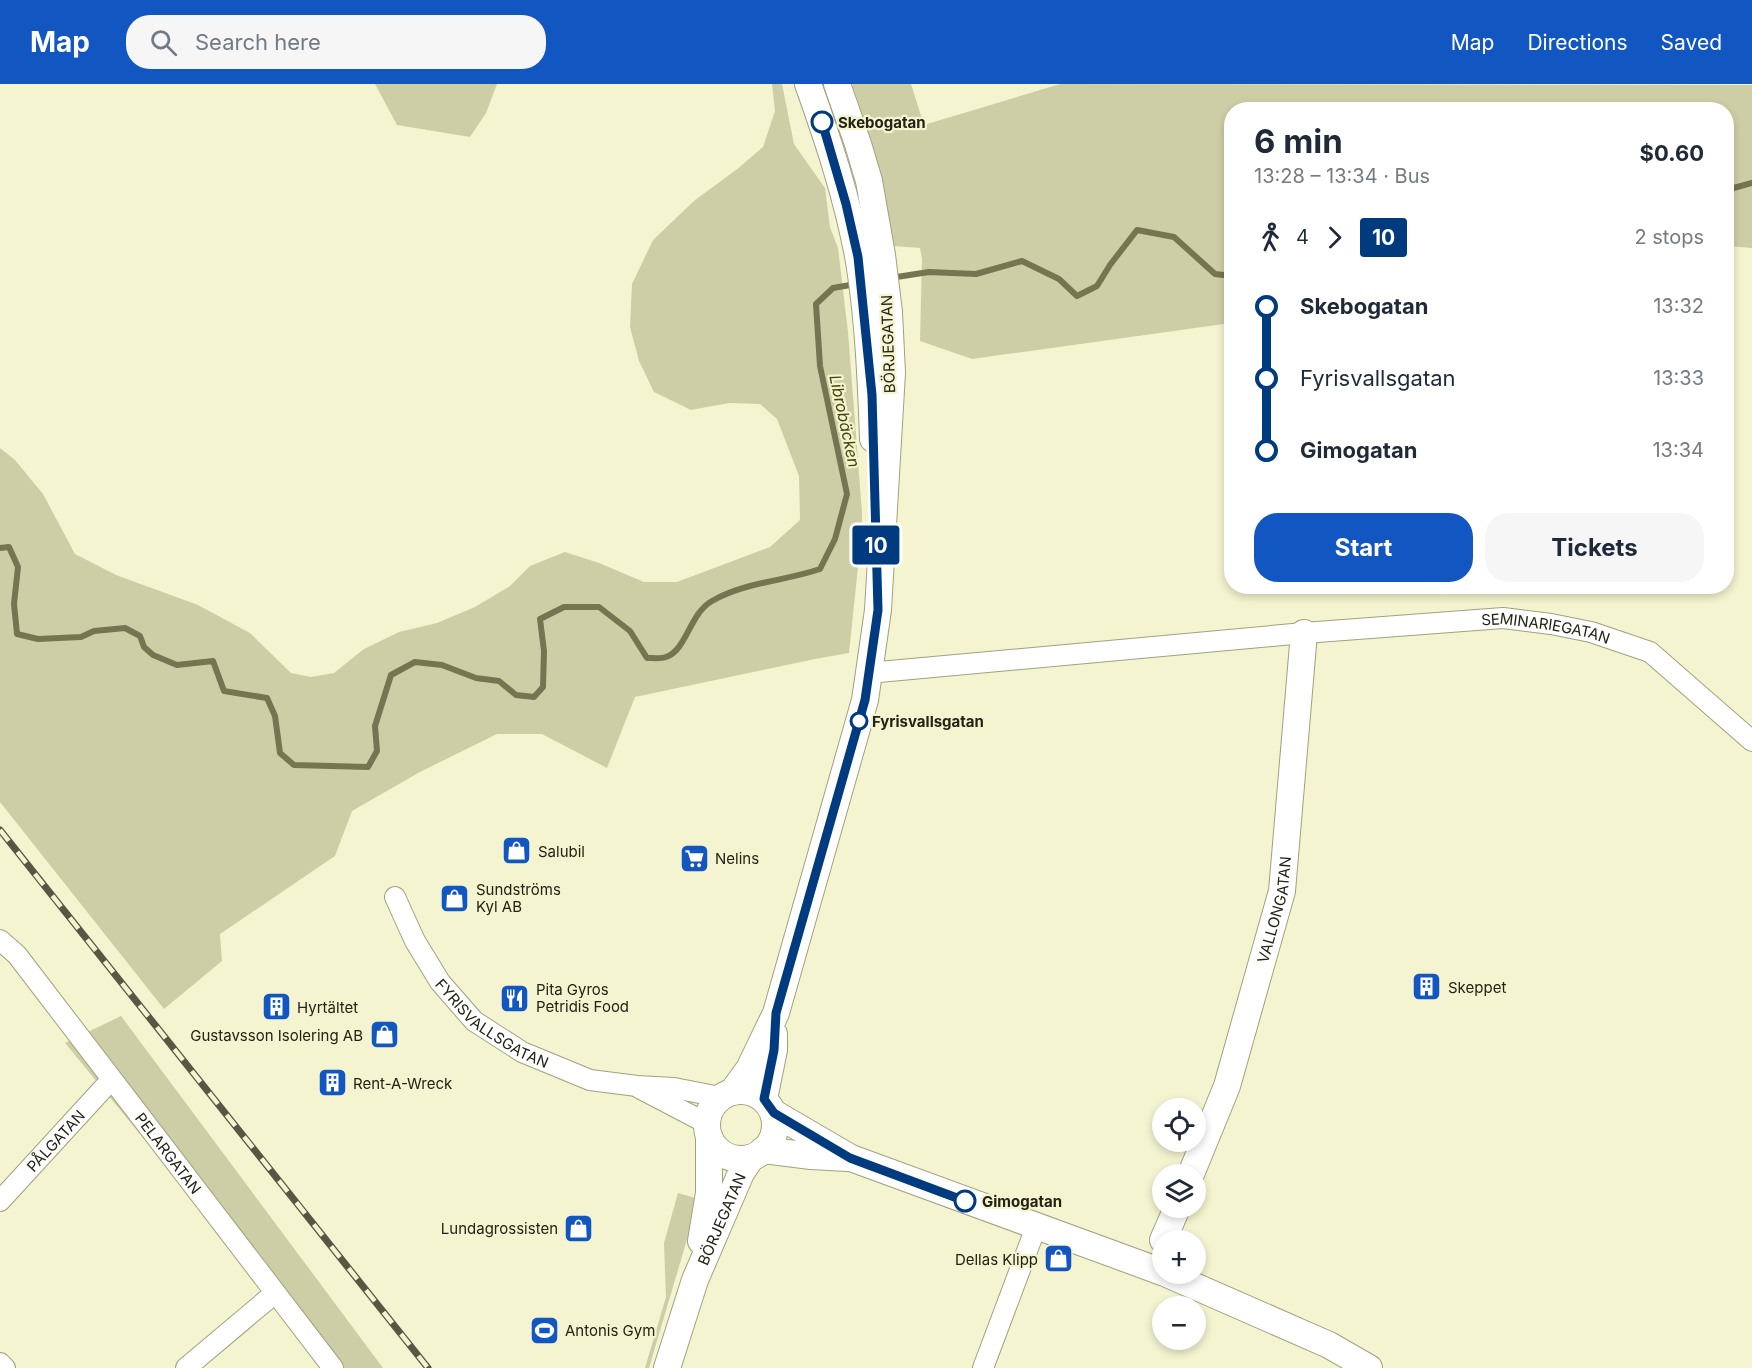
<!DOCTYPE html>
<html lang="en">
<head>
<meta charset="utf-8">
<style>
  body { margin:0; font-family:Inter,sans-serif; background:#f6f6f7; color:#1f2937; height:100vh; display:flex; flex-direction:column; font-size:22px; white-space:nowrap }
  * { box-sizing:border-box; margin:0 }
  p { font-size:20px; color:#747a83 }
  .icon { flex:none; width:33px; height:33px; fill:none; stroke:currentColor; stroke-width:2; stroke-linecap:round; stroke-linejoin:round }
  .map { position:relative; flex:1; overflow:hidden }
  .side { position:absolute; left:1224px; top:18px; width:510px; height:492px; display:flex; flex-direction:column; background:#fff; border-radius:24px; box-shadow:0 3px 9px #0003 }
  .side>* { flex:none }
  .badge { padding:0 12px; border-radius:4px; font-size:21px; line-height:39px }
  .controls { position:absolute; left:1152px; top:1014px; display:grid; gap:12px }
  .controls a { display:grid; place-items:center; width:54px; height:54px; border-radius:50%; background:#fff; box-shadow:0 3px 9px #0003; font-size:30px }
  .map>.badge { position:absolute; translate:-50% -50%; box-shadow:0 0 0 3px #fff }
  .legs { display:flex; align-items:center; gap:9px; height:66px; padding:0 30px; font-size:20px }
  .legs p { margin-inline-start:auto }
  .overview { display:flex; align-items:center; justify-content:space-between; height:102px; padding:0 30px }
  h1 { font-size:33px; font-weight:700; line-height:45px }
  .cta { display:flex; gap:12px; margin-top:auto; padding:12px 30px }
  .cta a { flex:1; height:69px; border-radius:24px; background:#1256c1; color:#fff; font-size:24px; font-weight:700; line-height:69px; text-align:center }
  .cta a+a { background:#f6f6f7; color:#1f2937 }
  ul { padding:0 30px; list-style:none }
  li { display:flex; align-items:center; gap:21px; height:72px; font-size:22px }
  li i { display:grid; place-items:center; width:9px; height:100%; margin:0 8px; background:currentColor }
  li i::after { content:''; width:15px; height:15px; margin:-8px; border:4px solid; border-radius:50%; background:#fff }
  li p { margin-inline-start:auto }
  li:first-child i { background:linear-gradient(#0000 50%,currentColor 0) }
  li:last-child i { background:linear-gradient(currentColor 50%,#0000 0) }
  header { display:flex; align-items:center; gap:36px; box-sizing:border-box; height:84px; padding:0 30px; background:#1256c1; color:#fff }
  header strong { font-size:28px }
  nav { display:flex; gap:33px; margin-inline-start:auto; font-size:21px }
  .search { width:420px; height:54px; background:#f6f6f7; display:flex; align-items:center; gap:15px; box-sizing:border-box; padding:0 21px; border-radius:24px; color:#747a83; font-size:22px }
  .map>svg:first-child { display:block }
  .green { fill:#cecea6 }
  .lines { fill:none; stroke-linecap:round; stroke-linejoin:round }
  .stream { stroke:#757551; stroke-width:6 }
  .minor-casing { stroke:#a1a17e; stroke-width:22 }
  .tertiary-casing { stroke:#a1a17e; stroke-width:28 }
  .minor { stroke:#fff; stroke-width:20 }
  .tertiary { stroke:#fff; stroke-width:26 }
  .rail-casing { stroke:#575744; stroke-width:7 }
  .rail { stroke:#f4f4d0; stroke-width:4.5; stroke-dasharray:14; stroke-linecap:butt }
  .line-1-casing { stroke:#fff; stroke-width:14 }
  .line-1 { stroke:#003b80; stroke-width:9 }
  .stop-1-dot { fill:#fff; stroke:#003b80; stroke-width:3 }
  .labels { text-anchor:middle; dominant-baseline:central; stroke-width:4.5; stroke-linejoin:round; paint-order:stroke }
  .stop-label { font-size:15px; font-weight:bold; fill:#222215; stroke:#f4f4d0; text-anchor:start }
  .street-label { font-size:15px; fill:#222215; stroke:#f4f4d0 }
  .poi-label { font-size:15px; fill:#222215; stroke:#f4f4d0; text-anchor:start }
  .water-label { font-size:16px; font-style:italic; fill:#46440b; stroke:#f4f4d0 }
</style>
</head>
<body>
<header>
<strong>Map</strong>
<div class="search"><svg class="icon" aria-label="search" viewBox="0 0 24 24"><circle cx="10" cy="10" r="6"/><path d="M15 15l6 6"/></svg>Search here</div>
<nav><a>Map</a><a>Directions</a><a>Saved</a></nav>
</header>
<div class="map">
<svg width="1752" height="1284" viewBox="0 0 1752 1284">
  <rect width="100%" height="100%" fill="#f4f4d0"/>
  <g class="green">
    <path d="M 375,0 L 497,0 L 486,29 L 470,53 L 397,41 Z"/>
    <path d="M 772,0 L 782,0 L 794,60 L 825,104 L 830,143 L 838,164 L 848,248 L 862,428 L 862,445 L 849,569 L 815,575 L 635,613 L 607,684 L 542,650 L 497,650 L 420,688 L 352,727 L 335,772 L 220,850 L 222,877 L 164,925 L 0,718 L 0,364 L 15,376 L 43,410 L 75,470 L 116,491 L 198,521 L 250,549 L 291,589 L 311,593 L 334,589 L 364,565 L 399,548 L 437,539 L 475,523 L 510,502 L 530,482 L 565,468 L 599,479 L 644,498 L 677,498 L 770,463 L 800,436 L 799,392 L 777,335 L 760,320 L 729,319 L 691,326 L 654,308 L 639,277 L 630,243 L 632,200 L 653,156 L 695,116 L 736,86 L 763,63 L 775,27 Z"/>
    <path d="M 852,0 L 911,0 L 924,41 L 1060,0 L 1752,1 L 1752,164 L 1727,162 L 1726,26 L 1232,26 L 1231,239 L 972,275 L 920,257 L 922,175 L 920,164 L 893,162 L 875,69 Z"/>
    <path d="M 121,932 L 383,1284 L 333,1284 L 65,959 Z"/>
    <path d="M 678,1109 L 699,1115 L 649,1284 L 645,1284 L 666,1213 L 664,1159 Z"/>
  </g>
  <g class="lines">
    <g class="stream">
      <path d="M 1726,103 L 1730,105 L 1752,99"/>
      <path d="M 890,194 L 929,188 L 976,190 L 1022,177 L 1059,195 L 1077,212 L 1097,202 L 1110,181 L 1137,146 L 1174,153 L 1215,190 L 1232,192"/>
      <path d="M 0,464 L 9,463 L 18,483 L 14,520 L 17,550 L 38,555 L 81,553 L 94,547 L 125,544 L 140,552 L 144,563 L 153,571 L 177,581 L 213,577 L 224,607 L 267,614 L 275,632 L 280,669 L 294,681 L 368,683 L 377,667 L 375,642 L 391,591 L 415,578 L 442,581 L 476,594 L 499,597 L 516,611 L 534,613 L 543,603 L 544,567 L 540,535 L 564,523 L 599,523 L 630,547 L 647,574 C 653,574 661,575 666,573 C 687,566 689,530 712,517 C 745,498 785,497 820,485 L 835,455 L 847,410 L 820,282 L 816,220 L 833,204 L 856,200"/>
    </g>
    <defs>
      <g id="minor">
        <path id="s1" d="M 868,589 L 1304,549 L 1503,534 L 1551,540 L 1591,548 L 1650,568 L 1752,657"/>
        <path id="s2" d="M 395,813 L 415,857 L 440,898 L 474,937 L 522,968 L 590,996 L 637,1002 L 674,1004 L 720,1013"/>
        <path id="s3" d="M 0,856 L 17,871 L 333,1284"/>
        <path d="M 639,1004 L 706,1039"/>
        <path id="s4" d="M 0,1117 L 111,996"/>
        <path d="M 0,1279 L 5,1284"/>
        <path d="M 186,1284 L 275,1209"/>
        <path d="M 983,1284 L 1036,1143"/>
      </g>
      <g id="tertiary">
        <path d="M 808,0 C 828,56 847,113 858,172 C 868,229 871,297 873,355"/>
        <path d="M 733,1007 L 749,985 L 776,929 L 865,616 L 878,526 L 892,289 L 889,228 L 882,171 L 869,97 L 858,60 L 837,0"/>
        <circle cx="741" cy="1041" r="34"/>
        <path d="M 764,1015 L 774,966 L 774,950"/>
        <path d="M 774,1029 L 851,1074 L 1162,1188"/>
        <path d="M 763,1066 L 811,1072 L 847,1074"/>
        <path id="s5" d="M 1191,1090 L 1227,1002 L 1282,807 L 1304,549"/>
        <path d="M 1163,1156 L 1177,1124"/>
        <path d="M 701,1157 L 709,1109 L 709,1053"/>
        <path d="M 1167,1190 L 1329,1261 L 1369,1284"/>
        <path id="s6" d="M 667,1284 L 695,1196 L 741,1089 L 751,1074"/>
      </g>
    </defs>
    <use href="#minor" class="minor-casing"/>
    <use href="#tertiary" class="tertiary-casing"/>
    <use href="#minor" class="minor"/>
    <use href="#tertiary" class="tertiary"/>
    <defs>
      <path id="rail" d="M 0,746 L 428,1284"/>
    </defs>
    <use href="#rail" class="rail-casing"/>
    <use href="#rail" class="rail"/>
  </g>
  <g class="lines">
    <defs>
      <path id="line-1" d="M 822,38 L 846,120 L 858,173 L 872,311 L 878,526 L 865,616 L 776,929 L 774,966 L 764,1015 L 774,1029 L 850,1074 L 965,1117"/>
    </defs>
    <use href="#line-1" class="line-1-casing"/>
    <use href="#line-1" class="line-1"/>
  </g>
  <defs>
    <symbol id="shop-square" viewBox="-11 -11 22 22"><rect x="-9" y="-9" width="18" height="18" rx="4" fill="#1256c1" stroke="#f4f4d0"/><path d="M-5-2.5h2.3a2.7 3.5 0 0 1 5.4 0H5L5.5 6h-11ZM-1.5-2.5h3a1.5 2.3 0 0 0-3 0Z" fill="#fff"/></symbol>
    <symbol id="supermarket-square" viewBox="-11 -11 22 22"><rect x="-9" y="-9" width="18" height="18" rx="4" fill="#1256c1" stroke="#f4f4d0"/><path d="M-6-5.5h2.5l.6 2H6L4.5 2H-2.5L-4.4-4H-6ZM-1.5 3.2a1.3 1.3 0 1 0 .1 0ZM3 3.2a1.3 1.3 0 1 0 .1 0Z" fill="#fff"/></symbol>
    <symbol id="building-square" viewBox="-11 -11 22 22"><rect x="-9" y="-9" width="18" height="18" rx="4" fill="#1256c1" stroke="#f4f4d0"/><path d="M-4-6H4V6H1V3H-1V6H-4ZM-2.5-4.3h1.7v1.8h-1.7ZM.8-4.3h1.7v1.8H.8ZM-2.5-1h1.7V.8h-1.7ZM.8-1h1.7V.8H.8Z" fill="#fff"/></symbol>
    <symbol id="restaurant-square" viewBox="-11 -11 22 22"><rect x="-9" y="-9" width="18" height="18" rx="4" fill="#1256c1" stroke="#f4f4d0"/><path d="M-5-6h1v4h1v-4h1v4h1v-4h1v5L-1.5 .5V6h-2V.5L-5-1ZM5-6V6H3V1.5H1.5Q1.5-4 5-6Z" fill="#fff"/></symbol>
    <symbol id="stadium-square" viewBox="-11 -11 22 22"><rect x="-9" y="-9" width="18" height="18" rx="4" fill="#1256c1" stroke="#f4f4d0"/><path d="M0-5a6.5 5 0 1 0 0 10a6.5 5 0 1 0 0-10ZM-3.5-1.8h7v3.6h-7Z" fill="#fff"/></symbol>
  </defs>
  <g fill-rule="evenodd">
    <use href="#shop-square" x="500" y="750" width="33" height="33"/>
    <use href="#supermarket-square" x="678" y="758" width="33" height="33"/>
    <use href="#shop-square" x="438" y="798" width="33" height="33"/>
    <use href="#building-square" x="1410" y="886" width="33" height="33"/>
    <use href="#restaurant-square" x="498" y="898" width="33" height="33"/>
    <use href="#building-square" x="260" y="906" width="33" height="33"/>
    <use href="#shop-square" x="368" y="934" width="33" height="33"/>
    <use href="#building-square" x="316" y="982" width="33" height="33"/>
    <use href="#shop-square" x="562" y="1128" width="33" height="33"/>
    <use href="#shop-square" x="1042" y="1158" width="33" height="33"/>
    <use href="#stadium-square" x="528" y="1230" width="33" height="33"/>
  </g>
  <g class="stop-1-dot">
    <circle cx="822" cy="38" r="10"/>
    <circle cx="859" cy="637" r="8"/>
    <circle cx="965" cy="1117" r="10"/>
  </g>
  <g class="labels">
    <g class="stop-label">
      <text x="838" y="38">Skebogatan</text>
      <text x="872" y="637">Fyrisvallsgatan</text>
      <text x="982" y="1117">Gimogatan</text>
    </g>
    <g class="street-label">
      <text transform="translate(888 260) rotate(-92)">BÖRJEGATAN</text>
      <text stroke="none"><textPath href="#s1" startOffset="681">SEMINARIEGATAN</textPath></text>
      <text stroke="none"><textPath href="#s5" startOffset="278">VALLONGATAN</textPath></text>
      <text stroke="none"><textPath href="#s2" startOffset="164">FYRISVALLSGATAN</textPath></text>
      <text stroke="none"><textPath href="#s4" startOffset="82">PÅLGATAN</textPath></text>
      <text stroke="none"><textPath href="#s3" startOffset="272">PELARGATAN</textPath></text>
      <text stroke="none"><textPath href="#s6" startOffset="159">BÖRJEGATAN</textPath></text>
    </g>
    <g class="poi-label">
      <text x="538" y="767">Salubil</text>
      <text x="715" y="774">Nelins</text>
      <text x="476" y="805">Sundströms<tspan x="476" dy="17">Kyl AB</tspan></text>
      <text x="1448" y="903">Skeppet</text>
      <text x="536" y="905">Pita Gyros<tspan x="536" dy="17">Petridis Food</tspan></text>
      <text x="297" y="923">Hyrtältet</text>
      <text x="363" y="951" text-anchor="end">Gustavsson Isolering AB</text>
      <text x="353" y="999">Rent-A-Wreck</text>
      <text x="558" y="1144" text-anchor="end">Lundagrossisten</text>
      <text x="1038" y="1175" text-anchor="end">Dellas Klipp</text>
      <text x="565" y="1246">Antonis Gym</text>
    </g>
    <g class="water-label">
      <text transform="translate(845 337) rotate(78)">Librobäcken</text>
    </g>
  </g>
</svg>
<div class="controls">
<a><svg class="icon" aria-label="locate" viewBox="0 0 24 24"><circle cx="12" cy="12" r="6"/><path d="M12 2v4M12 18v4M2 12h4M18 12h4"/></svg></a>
<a><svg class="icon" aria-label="layers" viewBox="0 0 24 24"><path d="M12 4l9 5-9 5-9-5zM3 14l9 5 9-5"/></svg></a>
<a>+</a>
<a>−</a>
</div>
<b class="badge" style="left:876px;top:461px;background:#003b80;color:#fff">10</b>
<section class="side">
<div class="overview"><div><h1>6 min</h1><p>13:28 – 13:34 · Bus</p></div><b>$0.60</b></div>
<div class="legs"><svg class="icon" aria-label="walk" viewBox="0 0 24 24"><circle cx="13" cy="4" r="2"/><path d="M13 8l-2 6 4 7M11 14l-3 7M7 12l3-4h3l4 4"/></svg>4<svg class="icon" aria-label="forward" viewBox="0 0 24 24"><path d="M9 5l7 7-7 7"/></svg><b class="badge" style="background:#003b80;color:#fff">10</b><p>2 stops</p></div>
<ul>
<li><i style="color:#003b80"></i><b>Skebogatan</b><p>13:32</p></li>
<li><i style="color:#003b80"></i><span>Fyrisvallsgatan</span><p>13:33</p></li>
<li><i style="color:#003b80"></i><b>Gimogatan</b><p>13:34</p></li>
</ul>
<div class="cta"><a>Start</a><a>Tickets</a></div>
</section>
</div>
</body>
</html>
